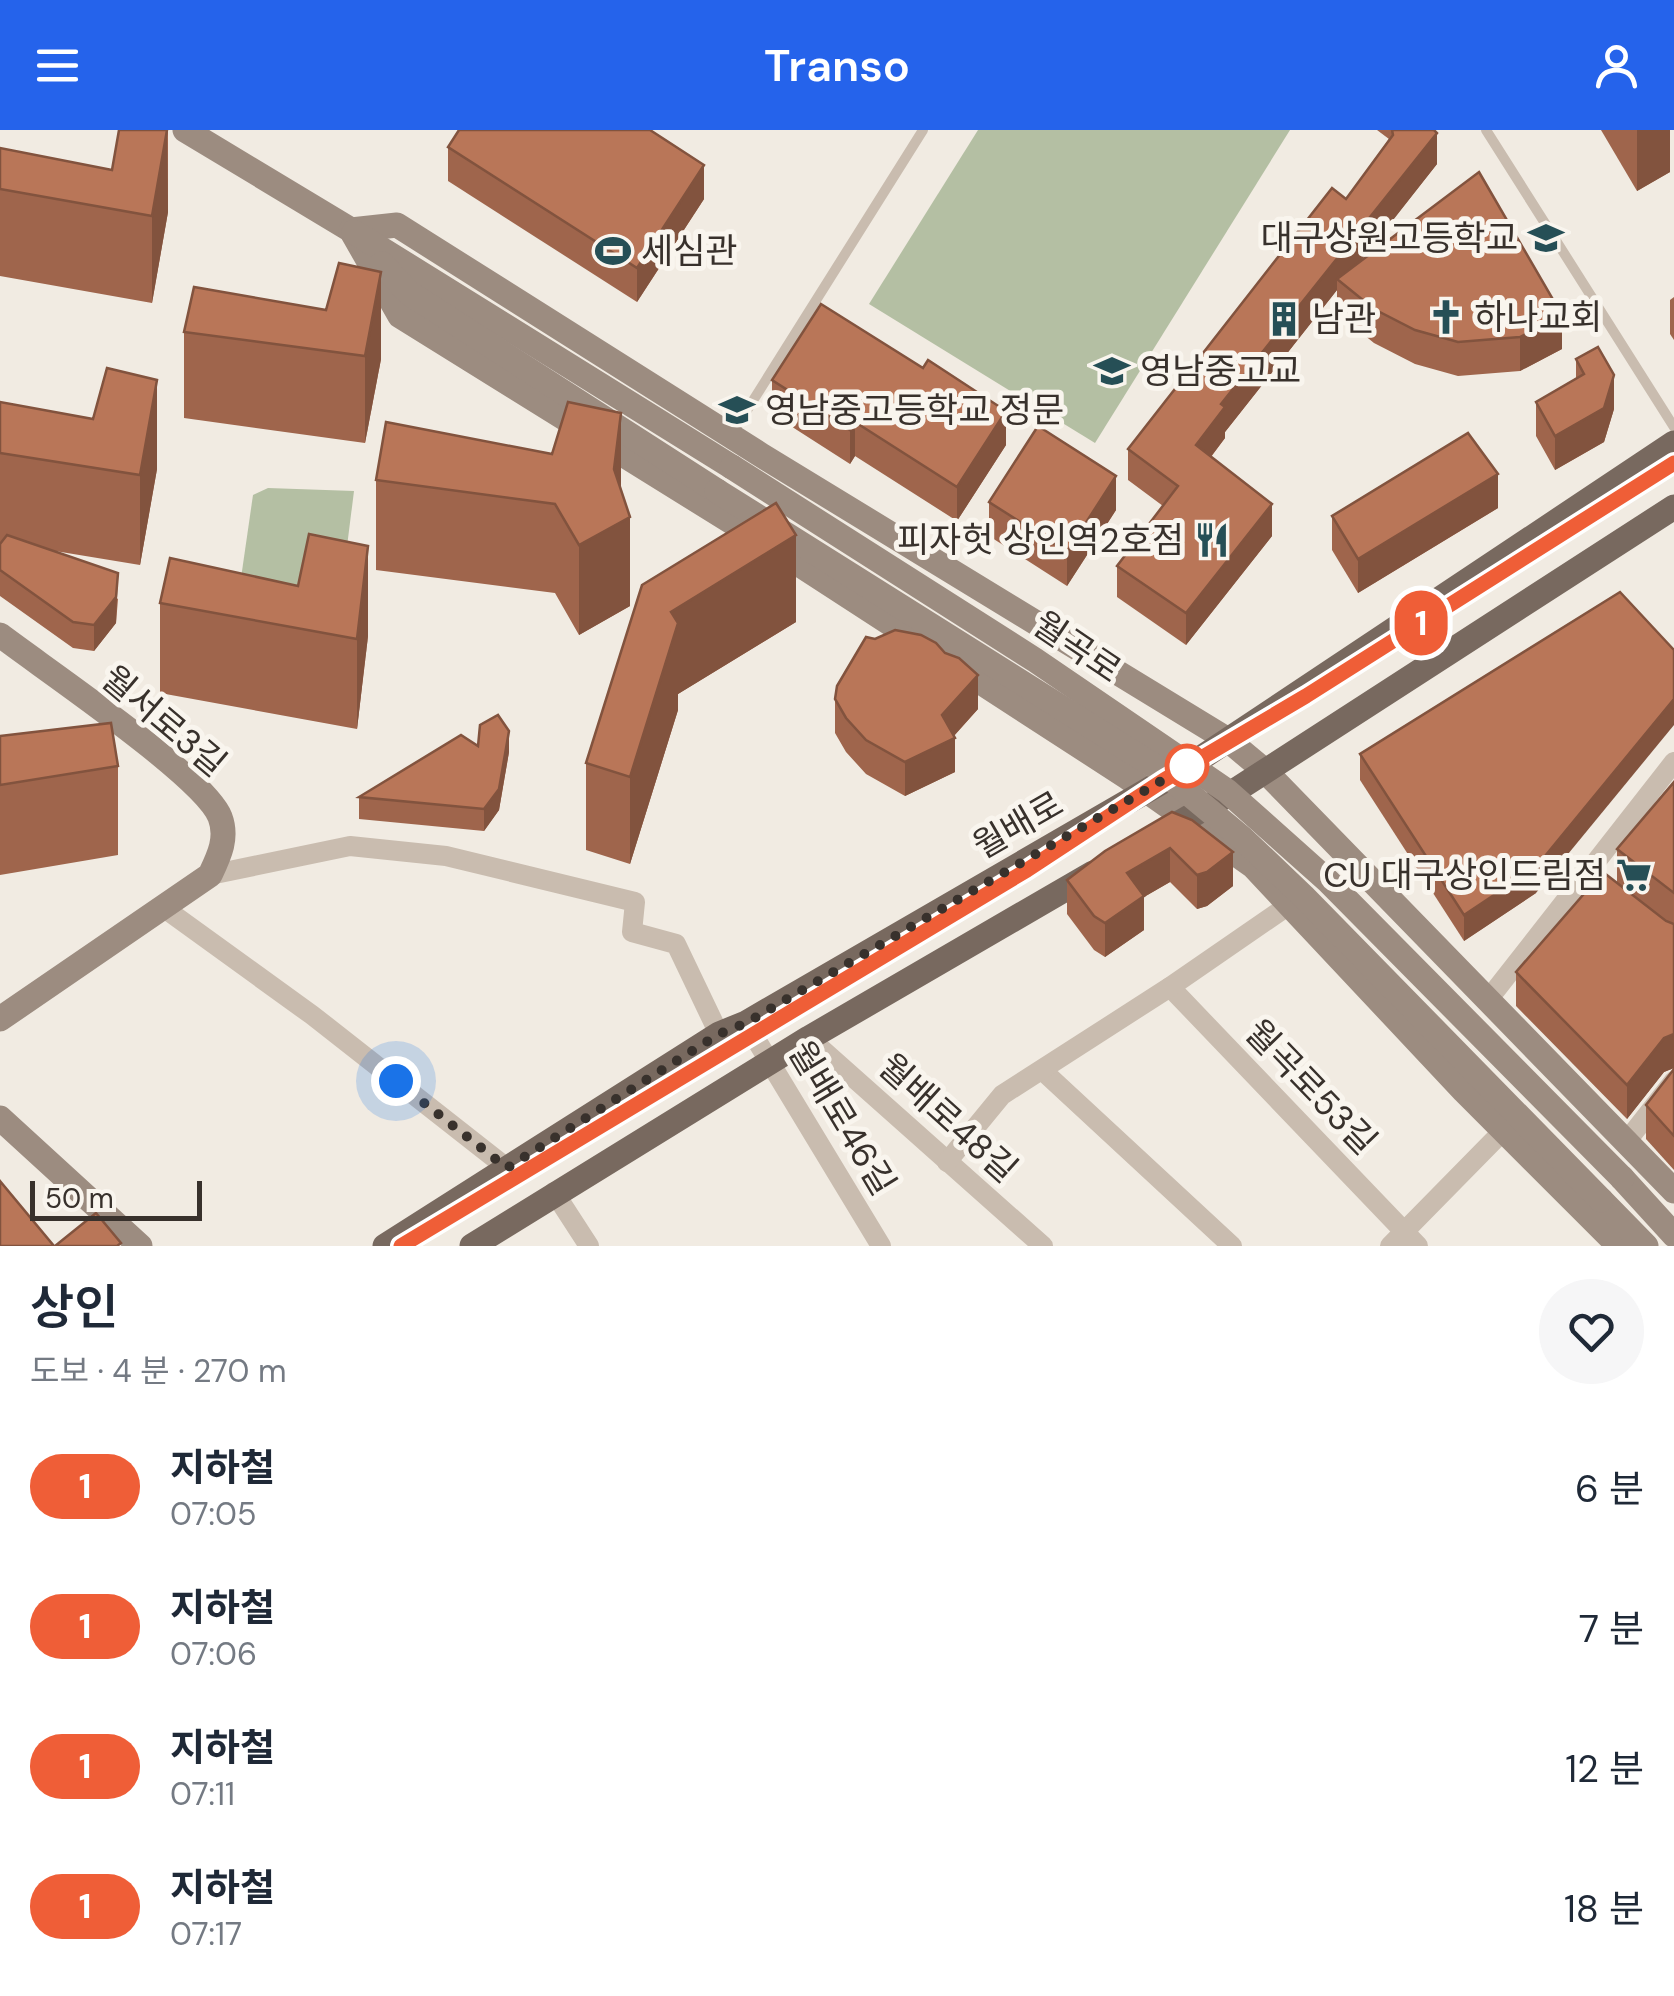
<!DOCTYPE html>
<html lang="ko">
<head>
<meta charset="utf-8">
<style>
  body { margin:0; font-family:"DM Sans","Noto Sans KR",sans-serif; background:#f6f6f7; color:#1f2937; height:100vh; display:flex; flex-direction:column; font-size:38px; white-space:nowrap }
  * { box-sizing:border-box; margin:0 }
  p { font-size:32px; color:#747a83 }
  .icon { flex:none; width:55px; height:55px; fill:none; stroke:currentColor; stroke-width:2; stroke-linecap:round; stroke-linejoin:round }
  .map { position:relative; height:1116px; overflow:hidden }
  .drawer { display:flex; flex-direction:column; background:#fff; flex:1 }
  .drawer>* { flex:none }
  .badge { padding:0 20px; border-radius:32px; font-size:35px; line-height:65px }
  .scale { position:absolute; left:30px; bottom:25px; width:172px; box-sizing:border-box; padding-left:10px; border:5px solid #38312c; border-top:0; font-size:28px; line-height:35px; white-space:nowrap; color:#38312c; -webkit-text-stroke:8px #f9f5ee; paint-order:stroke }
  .you { position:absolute; width:50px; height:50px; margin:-25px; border:8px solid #fff; border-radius:50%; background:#1a73e8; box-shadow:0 0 0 15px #1a73e833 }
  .map>.badge { position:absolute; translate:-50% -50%; box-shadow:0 0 0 5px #fff }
  .round { display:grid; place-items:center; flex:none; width:105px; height:105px; border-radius:52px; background:#f6f6f7 }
  .head { display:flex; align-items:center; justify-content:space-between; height:170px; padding:0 30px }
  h1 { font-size:48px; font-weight:600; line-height:75px }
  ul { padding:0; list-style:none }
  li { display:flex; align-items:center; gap:30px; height:140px; padding:0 30px }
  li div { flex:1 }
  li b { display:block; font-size:38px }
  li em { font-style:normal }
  li .badge { min-width:110px; font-weight:700; text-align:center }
  header { display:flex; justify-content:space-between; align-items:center; height:130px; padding:0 30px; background:#2563eb; color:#fff; font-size:45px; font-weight:600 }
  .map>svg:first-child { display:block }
  .green { fill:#b4bfa3 }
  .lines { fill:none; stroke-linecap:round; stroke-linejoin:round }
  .lane { stroke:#c9bcaf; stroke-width:10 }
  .street { stroke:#c9bcaf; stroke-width:20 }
  .secondary { stroke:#9c8c80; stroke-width:25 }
  .primary { stroke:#78695f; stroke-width:25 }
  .secondary-bridge { stroke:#9c8c80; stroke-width:25 }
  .wall { fill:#9f654c }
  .shaded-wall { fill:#82533e }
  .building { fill:#b97658; stroke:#82533e; stroke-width:2.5 }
  .line-casing { stroke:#fff; stroke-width:22 }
  .line { stroke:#ef5e37; stroke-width:15 }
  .walk { stroke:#38312c; stroke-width:10; stroke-dasharray:0 18 }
  .stop-dot { fill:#fff; stroke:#ef5e37; stroke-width:5 }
  .labels { text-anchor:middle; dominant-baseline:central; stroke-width:10; stroke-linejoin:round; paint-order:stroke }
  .poi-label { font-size:35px; fill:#38312c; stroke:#f9f5ee; text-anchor:start }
  .street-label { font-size:35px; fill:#38312c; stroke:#f9f5ee }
</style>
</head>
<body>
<header><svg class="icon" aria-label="menu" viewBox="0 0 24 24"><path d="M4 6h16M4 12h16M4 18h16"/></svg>Transo<svg class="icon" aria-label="person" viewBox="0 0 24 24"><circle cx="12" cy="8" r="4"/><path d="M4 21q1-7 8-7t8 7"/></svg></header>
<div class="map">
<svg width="1674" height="1116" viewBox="0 0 1674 1116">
  <rect width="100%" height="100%" fill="#f1ebe2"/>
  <g class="green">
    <path d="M 978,0 L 1290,0 L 1095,313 L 869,174 Z"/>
    <path d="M 268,358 L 354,361 L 344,440 L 315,455 L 240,455 L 253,365 Z"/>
  </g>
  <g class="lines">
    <g class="lane">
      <path d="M 1486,0 L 1674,297"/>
      <path d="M 732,304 L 923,0"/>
    </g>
    <g class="street">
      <path d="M 210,745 L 350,716 L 446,726 L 635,772 L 632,802 L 676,814 L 719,904"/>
      <path d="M 164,778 L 312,885 L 507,1038"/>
      <path d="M 1170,857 L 1418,1116"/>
      <path d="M 1487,871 L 1674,632"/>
      <path d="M 746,893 L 881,1116"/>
      <path d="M 809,908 L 1043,1116"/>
      <path d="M 1043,941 L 1232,1116"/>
      <path d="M 1626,1012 L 1674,951"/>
      <path d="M 947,1032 L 1002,965 L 1170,857 L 1289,775"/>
      <path d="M 554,1062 L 589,1116"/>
      <path d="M 1390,1116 L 1503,1001"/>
    </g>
    <g class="secondary">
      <path d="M 185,0 L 351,100 L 400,186 L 780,422 L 1127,647 L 1253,736 L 1464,961 L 1619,1116"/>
      <path d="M 351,100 L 397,95 L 761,325 L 1228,610 L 1265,641 L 1674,1061"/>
      <path d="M 354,102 L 732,337"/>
      <path d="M 382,134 L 409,163 L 717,361"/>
      <path d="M 0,505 C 43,538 204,646 220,687 C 228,708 219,726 210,745 L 0,889"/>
      <path d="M 0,988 L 140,1116"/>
      <path d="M 1622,1048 L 1674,1105"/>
      <path d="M 1601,1070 L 1646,1116"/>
    </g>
    <g class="primary">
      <path d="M 1158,705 L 1233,662 L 1674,377"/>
      <path d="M 385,1116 L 719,904 L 746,893 L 1186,638 L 1674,313"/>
      <path d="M 472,1116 L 809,908 L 1093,743"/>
    </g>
    <g class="secondary-bridge">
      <path d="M 732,337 L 1035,530 L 1227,661 L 1328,751 L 1622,1048"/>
      <path d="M 717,361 L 1159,639 L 1241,707 L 1303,766 L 1601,1070"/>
    </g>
  </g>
  <g class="wall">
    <path d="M 168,0 L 168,82 L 152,173 L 0,146 L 0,18 L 112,40 Z"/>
    <path d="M 1377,0 L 1434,0 L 1437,34 L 1359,132 L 1562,219 L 1520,241 L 1458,246 L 1415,234 L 1374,213 L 1337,183 L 1337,160 L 1225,302 L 1225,308 L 1211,327 L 1272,406 L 1186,515 L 1117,467 L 1117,436 L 1163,376 L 1128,350 L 1128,319 L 1346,69 L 1389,9 Z"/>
    <path d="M 1601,0 L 1670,0 L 1670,42 L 1637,61 Z"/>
    <path d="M 448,17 L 704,69 L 637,172 L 448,51 Z"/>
    <path d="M 1674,167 L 1674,210 L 1670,204 L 1670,170 Z"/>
    <path d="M 326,180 L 381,229 L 365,313 L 184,288 L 184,202 Z"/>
    <path d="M 1576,229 L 1614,279 L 1604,312 L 1555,340 L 1536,306 L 1536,272 L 1576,248 Z"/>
    <path d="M 923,238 L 1006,315 L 957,391 L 855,326 L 850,334 L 772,284 L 772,250 Z"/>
    <path d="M 0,272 L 157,339 L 140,435 L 55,421 L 118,469 L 116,493 L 94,521 L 73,518 L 0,466 Z"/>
    <path d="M 376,350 L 621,361 L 630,476 L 579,505 L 555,463 L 376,440 Z"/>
    <path d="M 989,372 L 1116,380 L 1067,456 L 989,406 Z"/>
    <path d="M 1498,378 L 1358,463 L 1332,420 L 1332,386 Z"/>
    <path d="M 642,455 L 796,492 L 678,564 L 678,580 L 630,734 L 586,720 L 586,633 Z"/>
    <path d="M 298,456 L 368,506 L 357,599 L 160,563 L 160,473 Z"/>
    <path d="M 835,569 L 978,579 L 954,606 L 955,642 L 905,666 L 866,644 L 846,622 L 835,603 Z"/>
    <path d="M 0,606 L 118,636 L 118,725 L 0,745 Z"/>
    <path d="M 509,622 L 499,680 L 484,701 L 359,689 L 359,667 Z"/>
    <path d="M 1360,624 L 1536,763 L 1464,811 L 1360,650 Z"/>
    <path d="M 1674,652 L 1674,938 L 1664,942 L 1627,989 L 1516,876 L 1516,842 L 1666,791 L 1668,792 L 1617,753 L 1617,719 Z"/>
    <path d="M 1172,682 L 1233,756 L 1207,776 L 1197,779 L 1170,752 L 1144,767 L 1144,800 L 1105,827 L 1094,820 L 1067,784 L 1067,750 Z"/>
    <path d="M 1674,939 L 1674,1040 L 1646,1009 L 1646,975 Z"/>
  </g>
  <g class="shaded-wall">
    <path d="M 167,0 L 168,82 L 152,173 L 152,86 Z"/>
    <path d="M 1637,0 L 1670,0 L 1670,42 L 1637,61 Z"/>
    <path d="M 1437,3 L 1437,34 L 1343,154 L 1337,149 L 1337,160 L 1225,302 L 1225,308 L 1196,346 L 1196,315 L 1221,274 Z"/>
    <path d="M 704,35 L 704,69 L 637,172 L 637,138 Z"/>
    <path d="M 381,142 L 381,229 L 365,313 L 365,226 Z"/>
    <path d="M 1562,185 L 1562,219 L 1520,241 L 1520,207 Z"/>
    <path d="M 1614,245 L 1614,279 L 1604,312 L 1555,340 L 1555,306 Z"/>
    <path d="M 157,250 L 157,339 L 140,435 L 140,345 Z"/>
    <path d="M 1006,281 L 1006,315 L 957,391 L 957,357 Z"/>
    <path d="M 621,283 L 621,373 L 630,387 L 630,476 L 579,505 L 579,415 L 614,339 Z"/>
    <path d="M 855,292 L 855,326 L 850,334 L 850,300 Z"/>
    <path d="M 1498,344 L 1498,378 L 1358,463 L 1358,429 Z"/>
    <path d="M 1116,346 L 1116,380 L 1067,456 L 1067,422 Z"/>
    <path d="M 1272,374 L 1272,406 L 1186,515 L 1186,483 Z"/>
    <path d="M 796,405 L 796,492 L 678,564 L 678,580 L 630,734 L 630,647 L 671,482 Z"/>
    <path d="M 368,416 L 368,506 L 357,599 L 357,509 Z"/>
    <path d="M 118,443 L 116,493 L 94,521 L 94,495 Z"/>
    <path d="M 978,545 L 978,579 L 950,610 L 955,608 L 955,642 L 905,666 L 905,632 L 942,585 Z"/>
    <path d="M 1674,569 L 1674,595 L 1536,763 L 1464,811 L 1464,785 Z"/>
    <path d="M 509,601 L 509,622 L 499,680 L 484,701 L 484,679 Z"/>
    <path d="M 1170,718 L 1170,752 L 1144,767 L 1144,800 L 1105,827 L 1105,793 L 1127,743 Z"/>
    <path d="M 1233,722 L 1233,756 L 1207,776 L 1197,779 L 1197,745 Z"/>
    <path d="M 1674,904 L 1674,938 L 1664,942 L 1627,989 L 1627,955 L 1664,908 Z"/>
  </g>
  <g class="building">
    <path d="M 119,0 L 167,0 L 152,86 L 0,59 L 0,18 L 112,40 Z"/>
    <path d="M 459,0 L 650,0 L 704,35 L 637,138 L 448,17 Z"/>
    <path d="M 1392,0 L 1434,0 L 1437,3 L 1221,274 L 1225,277 L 1196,315 L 1272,374 L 1186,483 L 1117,436 L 1178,356 L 1128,319 L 1332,58 L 1346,69 L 1393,5 Z"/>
    <path d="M 1479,42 L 1562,185 L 1520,207 L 1458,212 L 1415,200 L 1374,179 L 1337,149 Z"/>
    <path d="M 339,133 L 381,142 L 365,226 L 184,202 L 194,157 L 326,180 Z"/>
    <path d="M 821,174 L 923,238 L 928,230 L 1006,281 L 957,357 L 855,292 L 850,300 L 772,250 Z"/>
    <path d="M 1598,217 L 1614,245 L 1604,278 L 1555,306 L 1536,272 L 1584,244 L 1576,229 Z"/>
    <path d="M 107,238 L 157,250 L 140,345 L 0,323 L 0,272 L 93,289 Z"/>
    <path d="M 568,272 L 621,283 L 614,339 L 630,387 L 579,415 L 555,374 L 376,350 L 386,292 L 552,324 Z"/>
    <path d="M 1038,296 L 1116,346 L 1067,422 L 989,372 Z"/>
    <path d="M 1468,303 L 1498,344 L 1358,429 L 1332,386 Z"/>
    <path d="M 776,373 L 796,405 L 671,482 L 678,493 L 630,647 L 586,633 L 642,455 Z"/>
    <path d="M 309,404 L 368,416 L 357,509 L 160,473 L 170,428 L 298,456 Z"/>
    <path d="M 7,405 L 118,443 L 116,467 L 94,495 L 73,492 L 0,440 L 0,414 Z"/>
    <path d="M 1620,462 L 1674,520 L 1674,569 L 1536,737 L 1464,785 L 1360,624 Z"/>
    <path d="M 895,500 L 921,505 L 936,513 L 945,523 L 959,528 L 978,545 L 942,585 L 955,608 L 905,632 L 866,610 L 846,588 L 835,569 L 837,556 L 866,507 L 875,509 Z"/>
    <path d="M 498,585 L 509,601 L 499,659 L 484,679 L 359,667 L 461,605 L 478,616 L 480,595 Z"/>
    <path d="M 111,593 L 118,636 L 0,655 L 0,606 Z"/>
    <path d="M 1674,652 L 1674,763 L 1617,719 Z"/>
    <path d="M 1172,682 L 1192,690 L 1233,722 L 1207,742 L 1197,745 L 1170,718 L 1127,743 L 1144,766 L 1105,793 L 1094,786 L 1067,750 L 1105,721 Z"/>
    <path d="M 1603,742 L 1666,791 L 1674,794 L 1674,904 L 1664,908 L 1627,955 L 1516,842 Z"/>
    <path d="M 1674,939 L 1674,1006 L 1646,975 Z"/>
    <path d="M 0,1051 L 54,1116 L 0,1116 Z"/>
    <path d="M 96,1083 L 121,1113 L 117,1116 L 55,1116 Z"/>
  </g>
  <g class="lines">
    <defs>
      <path id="line" d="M 401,1116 L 1027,740 L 1164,650 L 1306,566 L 1674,333"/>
    </defs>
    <use href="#line" class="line-casing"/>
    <use href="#line" class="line"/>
    <path class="walk" d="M 396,951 L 507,1038 L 719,904 L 746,893 L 1187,636"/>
  </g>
  <defs>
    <symbol id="school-bare" viewBox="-9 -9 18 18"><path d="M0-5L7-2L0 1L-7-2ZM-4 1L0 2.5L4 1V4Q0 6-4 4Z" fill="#264f56" stroke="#f9f5ee" stroke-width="2.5" paint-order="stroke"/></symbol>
    <symbol id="stadium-bare" viewBox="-9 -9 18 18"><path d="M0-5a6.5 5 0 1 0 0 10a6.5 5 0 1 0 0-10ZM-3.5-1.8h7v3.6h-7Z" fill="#264f56" stroke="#f9f5ee" stroke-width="2.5" paint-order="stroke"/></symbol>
    <symbol id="church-bare" viewBox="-9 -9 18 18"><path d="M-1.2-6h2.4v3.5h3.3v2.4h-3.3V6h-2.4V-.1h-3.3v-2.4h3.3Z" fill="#264f56" stroke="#f9f5ee" stroke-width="2.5" paint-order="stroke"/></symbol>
    <symbol id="building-bare" viewBox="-9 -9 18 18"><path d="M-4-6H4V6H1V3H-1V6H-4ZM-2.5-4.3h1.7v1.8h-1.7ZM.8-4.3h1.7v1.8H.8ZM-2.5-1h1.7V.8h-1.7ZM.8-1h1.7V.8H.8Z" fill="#264f56" stroke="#f9f5ee" stroke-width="2.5" paint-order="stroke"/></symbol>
    <symbol id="restaurant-bare" viewBox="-9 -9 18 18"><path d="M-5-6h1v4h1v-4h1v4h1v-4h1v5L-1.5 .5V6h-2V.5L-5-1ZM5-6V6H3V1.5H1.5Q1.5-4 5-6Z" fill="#264f56" stroke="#f9f5ee" stroke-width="2.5" paint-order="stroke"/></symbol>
    <symbol id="supermarket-bare" viewBox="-9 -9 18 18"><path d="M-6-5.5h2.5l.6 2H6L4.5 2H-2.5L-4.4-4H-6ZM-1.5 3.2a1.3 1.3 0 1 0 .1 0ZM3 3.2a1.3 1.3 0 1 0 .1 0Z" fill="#264f56" stroke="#f9f5ee" stroke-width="2.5" paint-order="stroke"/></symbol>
  </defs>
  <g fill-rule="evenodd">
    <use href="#school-bare" x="1521" y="83" width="50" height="50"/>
    <use href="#stadium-bare" x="588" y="96" width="50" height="50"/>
    <use href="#church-bare" x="1421" y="162" width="50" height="50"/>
    <use href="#building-bare" x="1259" y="164" width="50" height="50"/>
    <use href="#school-bare" x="1087" y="216" width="50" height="50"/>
    <use href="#school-bare" x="712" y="255" width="50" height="50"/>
    <use href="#restaurant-bare" x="1187" y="385" width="50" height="50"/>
    <use href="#supermarket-bare" x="1609" y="720" width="50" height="50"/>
  </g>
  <circle class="stop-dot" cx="1187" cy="636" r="20"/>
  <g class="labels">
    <g class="poi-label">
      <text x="1518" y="108" text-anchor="end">대구상원고등학교</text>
      <text x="641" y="121">세심관</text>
      <text x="1474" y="187">하나교회</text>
      <text x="1312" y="189">남관</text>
      <text x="1140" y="241">영남중고교</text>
      <text x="765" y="280">영남중고등학교 정문</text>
      <text x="1184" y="410" text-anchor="end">피자헛 상인역2호점</text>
      <text x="1606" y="745" text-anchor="end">CU 대구상인드림점</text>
    </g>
    <g class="street-label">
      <text transform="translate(1077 517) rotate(34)">월곡로</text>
      <text transform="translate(164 591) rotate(40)">월서로3길</text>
      <text transform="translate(1018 695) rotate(-30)">월배로</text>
      <text transform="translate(1311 957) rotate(46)">월곡로53길</text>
      <text transform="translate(842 988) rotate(59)">월배로46길</text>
      <text transform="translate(948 988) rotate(42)">월배로48길</text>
    </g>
  </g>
</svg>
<div class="scale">50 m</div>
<div class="you" style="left:396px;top:951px"></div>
<b class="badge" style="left:1421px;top:493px;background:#ef5e37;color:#fff">1</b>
</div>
<section class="drawer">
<div class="head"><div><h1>상인</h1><p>도보 · 4 분 · 270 m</p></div><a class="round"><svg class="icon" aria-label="heart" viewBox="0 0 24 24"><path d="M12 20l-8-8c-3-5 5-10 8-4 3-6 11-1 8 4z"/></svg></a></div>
<ul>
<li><span class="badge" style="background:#ef5e37;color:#fff">1</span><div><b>지하철</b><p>07:05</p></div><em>6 분</em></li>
<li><span class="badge" style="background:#ef5e37;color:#fff">1</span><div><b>지하철</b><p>07:06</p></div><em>7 분</em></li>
<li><span class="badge" style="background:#ef5e37;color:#fff">1</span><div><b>지하철</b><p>07:11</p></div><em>12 분</em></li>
<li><span class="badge" style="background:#ef5e37;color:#fff">1</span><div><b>지하철</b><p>07:17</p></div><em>18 분</em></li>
</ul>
</section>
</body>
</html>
